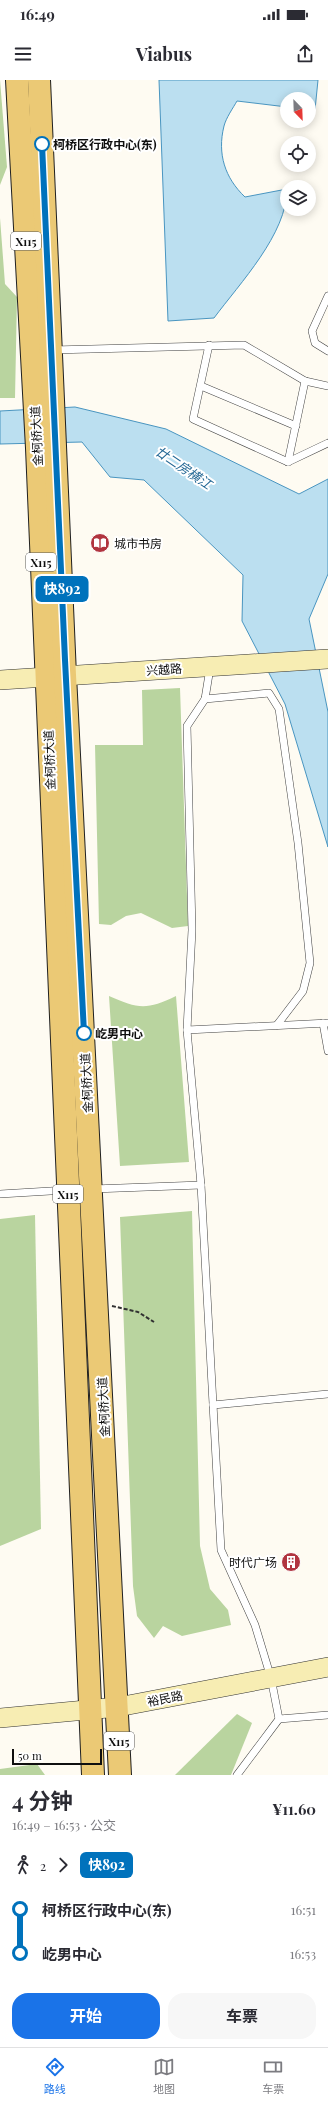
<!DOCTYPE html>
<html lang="zh">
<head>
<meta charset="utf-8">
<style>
  body { margin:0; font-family:"Playfair Display","Noto Sans SC",serif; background:#f7f7f7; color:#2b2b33; height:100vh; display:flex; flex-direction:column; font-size:15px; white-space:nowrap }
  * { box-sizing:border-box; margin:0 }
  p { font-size:13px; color:#7c7c81 }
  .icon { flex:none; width:22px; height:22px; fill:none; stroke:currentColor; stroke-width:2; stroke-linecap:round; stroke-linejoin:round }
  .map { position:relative; height:1695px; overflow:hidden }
  .drawer { display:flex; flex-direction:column; background:#fff; flex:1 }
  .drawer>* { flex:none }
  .badge { padding:0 8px; border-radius:6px; font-size:14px; line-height:26px }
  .needle { width:26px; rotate:157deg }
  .tools { position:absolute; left:280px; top:12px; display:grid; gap:8px }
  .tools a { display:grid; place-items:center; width:36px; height:36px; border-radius:50%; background:#fff; box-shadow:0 2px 10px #0003; font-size:20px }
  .scale { position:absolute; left:12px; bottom:10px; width:90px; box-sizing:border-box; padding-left:4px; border:2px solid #0f0f0f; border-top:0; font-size:11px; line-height:14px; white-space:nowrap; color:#0f0f0f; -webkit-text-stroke:3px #fff; paint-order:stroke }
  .map>.badge { position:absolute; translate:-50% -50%; box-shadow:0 0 0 2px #fff }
  .legs { display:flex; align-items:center; gap:6px; height:44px; padding:0 12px; font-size:13px }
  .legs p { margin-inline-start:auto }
  .overview { display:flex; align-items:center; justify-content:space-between; height:68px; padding:0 12px }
  h1 { font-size:22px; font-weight:700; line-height:30px }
  .action { display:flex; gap:8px; margin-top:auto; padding:8px 12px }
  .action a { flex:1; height:46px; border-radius:16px; background:#1a73e8; color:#fff; font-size:16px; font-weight:700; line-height:46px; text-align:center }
  .action a+a { background:#f7f7f7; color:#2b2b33 }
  ul { padding:0 12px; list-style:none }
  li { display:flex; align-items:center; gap:14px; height:44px; font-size:15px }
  li i { display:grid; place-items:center; width:6px; height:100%; margin:0 5px; background:currentColor }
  li i::after { content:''; width:10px; height:10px; margin:-5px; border:3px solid; border-radius:50%; background:#fff }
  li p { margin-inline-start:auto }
  li:first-child i { background:linear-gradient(#0000 50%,currentColor 0) }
  li:last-child i { background:linear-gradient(currentColor 50%,#0000 0) }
  .status { display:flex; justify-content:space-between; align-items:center; height:28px; padding:0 20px; background:#fff; direction:ltr }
  .status svg { height:11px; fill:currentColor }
  header { display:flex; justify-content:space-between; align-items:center; height:52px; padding:0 12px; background:#fff; font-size:18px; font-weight:700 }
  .tab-bar { display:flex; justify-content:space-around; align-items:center; height:56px; border-top:1px solid #e1e1e2; background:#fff; font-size:11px; color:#7c7c81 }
  .tab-bar a { display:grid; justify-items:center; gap:2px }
  .tab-bar .on { color:#1a73e8 }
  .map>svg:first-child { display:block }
  .forest { fill:#b9d49f }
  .water { fill:#bbdff0; stroke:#4995c0 }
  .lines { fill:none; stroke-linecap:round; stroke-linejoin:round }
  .lane-casing { stroke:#424242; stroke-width:8 }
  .secondary-casing { stroke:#313131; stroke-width:20 }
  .primary-casing { stroke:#202020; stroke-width:24 }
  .path { stroke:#313131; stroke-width:2; stroke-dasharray:4 2; stroke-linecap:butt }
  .lane { stroke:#fff; stroke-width:7 }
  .secondary { stroke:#f7edb3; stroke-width:19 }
  .primary { stroke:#ebc975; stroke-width:22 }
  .line-1-casing { stroke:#fff; stroke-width:9 }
  .line-1 { stroke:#0072bc; stroke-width:6 }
  .stop-1-dot { fill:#fff; stroke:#0072bc; stroke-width:2 }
  .labels { text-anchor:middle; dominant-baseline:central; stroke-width:4; stroke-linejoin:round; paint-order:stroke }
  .shield { fill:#fff; stroke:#575757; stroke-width:1 }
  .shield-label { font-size:11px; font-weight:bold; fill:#0f0f0f }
  .stop-label { font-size:12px; font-weight:bold; fill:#0f0f0f; stroke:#fff; text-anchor:start }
  .street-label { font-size:12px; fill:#0f0f0f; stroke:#fff }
  .poi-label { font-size:12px; fill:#0f0f0f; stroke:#fff; text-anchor:start }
  .water-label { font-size:13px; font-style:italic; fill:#246895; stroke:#fff }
</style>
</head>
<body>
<div class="status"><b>16:49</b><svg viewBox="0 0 49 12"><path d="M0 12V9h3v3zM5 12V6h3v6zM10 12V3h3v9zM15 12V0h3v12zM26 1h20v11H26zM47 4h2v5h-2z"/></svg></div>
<header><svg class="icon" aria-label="menu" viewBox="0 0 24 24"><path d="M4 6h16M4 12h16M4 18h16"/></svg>Viabus<svg class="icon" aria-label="share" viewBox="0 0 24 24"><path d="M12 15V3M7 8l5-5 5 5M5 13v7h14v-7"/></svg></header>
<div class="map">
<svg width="328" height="1695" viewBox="0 0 328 1695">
  <rect width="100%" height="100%" fill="#fefbf2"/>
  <g class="forest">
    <path d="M 0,0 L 7,87 L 0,105 Z"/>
    <path d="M 0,138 L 5,204 L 17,217 L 15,318 L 0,318 Z"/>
    <path d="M 180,608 L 188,846 L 172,848 L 141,833 L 126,836 L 111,845 L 99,844 L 95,665 L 143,665 L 142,610 Z"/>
    <path d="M 109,916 C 138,929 147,930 176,916 L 189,1082 L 120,1086 Z"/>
    <path d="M 192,1131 L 200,1466 L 210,1509 L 228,1530 L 231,1545 L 182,1556 L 163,1546 L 154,1558 L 137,1536 L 133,1506 L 120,1137 Z"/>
    <path d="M 35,1135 L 41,1449 L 0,1466 L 0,1139 Z"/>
    <path d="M 237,1634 L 252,1643 L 231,1695 L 175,1695 Z"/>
    <path d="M 37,1684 L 45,1695 L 0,1695 L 0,1689 Z"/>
  </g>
  <g class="water">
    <path d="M 159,0 L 318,0 L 315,30 L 309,30 L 309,19 L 287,19 L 287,27 L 237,21 C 233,28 226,38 224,46 C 217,74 225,98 245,117 L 287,109 C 287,154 240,203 214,238 L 168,241 Z"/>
    <path d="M 75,327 L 166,349 L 299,414 L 328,399 L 328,494 L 309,539 L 328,632 L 328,767 L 285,624 L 242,541 L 243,495 L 144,400 L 110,397 L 82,362 L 0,364 L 0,331 Z"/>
  </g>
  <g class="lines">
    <defs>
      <g id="lane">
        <path d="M 328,216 L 312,251 L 315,263 L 328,271"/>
        <path d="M 209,265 L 193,339 L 288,382 L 328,363"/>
        <path d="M 53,270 L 244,265 L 305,301 L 328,306"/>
        <path d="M 201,306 L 296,346"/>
        <path d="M 288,382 L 305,301"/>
        <path d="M 210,588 L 205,619 L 187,646 L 192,850 L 187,950 L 201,1105 L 221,1470 L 255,1545 L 271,1598 L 279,1639 L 237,1695"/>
        <path d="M 205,619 L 269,613 L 279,629 L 298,763 L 310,883 L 303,911 L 277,945"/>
        <path d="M 323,943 L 328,971"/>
        <path d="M 187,950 L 328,943"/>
        <path d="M 93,1109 L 201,1105"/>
        <path d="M 0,1114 L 67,1110"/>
        <path d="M 213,1325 L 328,1314"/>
        <path d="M 279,1639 L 328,1635"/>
      </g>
      <g id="secondary">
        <path d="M 0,600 L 328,579"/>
        <path d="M 0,1638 L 118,1627 L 328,1587"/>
      </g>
      <g id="primary">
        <path d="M 17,0 L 37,368 L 93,1695"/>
        <path d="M 39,0 L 65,595 L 120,1695"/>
      </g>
    </defs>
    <use href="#lane" class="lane-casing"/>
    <use href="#secondary" class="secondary-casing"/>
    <use href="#primary" class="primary-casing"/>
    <path class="path" d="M 112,1226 L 138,1232 L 154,1242"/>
    <use href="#lane" class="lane"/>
    <use href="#secondary" class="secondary"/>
    <use href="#primary" class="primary"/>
  </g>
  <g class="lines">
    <defs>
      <path id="line-1" d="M 42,64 L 65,580 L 84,953"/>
    </defs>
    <use href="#line-1" class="line-1-casing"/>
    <use href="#line-1" class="line-1"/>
  </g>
  <defs>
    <symbol id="library-disc" viewBox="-11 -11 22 22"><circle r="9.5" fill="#b1343f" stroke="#fff"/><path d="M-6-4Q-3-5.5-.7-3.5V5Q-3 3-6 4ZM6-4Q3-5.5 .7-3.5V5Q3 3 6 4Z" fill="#fff"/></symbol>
    <symbol id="building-disc" viewBox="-11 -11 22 22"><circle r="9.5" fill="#b1343f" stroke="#fff"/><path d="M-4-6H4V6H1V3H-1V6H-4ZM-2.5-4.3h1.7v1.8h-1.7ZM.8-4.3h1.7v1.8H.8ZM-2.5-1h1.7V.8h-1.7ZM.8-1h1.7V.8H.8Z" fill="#fff"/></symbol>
  </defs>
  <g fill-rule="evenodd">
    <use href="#library-disc" x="89" y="452" width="22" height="22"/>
    <use href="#building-disc" x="280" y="1471" width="22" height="22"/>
  </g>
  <g class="stop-1-dot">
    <circle cx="42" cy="64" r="7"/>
    <circle cx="84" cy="953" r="7"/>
  </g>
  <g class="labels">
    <g class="shield">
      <rect x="11" y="152" width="30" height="18" rx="3"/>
      <rect x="26" y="473" width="30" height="18" rx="3"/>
      <rect x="53" y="1105" width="30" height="18" rx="3"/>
      <rect x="104" y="1652" width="30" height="18" rx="3"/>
    </g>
    <g class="shield-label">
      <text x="26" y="161">X115</text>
      <text x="41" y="482">X115</text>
      <text x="68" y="1114">X115</text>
      <text x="119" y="1661">X115</text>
    </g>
    <g class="stop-label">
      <text x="53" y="64">柯桥区行政中心(东)</text>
      <text x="95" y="953">屹男中心</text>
    </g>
    <g class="street-label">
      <text transform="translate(36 356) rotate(-93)">金柯桥大道</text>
      <text transform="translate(164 589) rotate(-4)">兴越路</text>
      <text transform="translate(49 680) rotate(-92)">金柯桥大道</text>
      <text transform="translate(86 1003) rotate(-93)">金柯桥大道</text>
      <text transform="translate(103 1327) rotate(-93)">金柯桥大道</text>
      <text transform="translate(165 1618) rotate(-11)">裕民路</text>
    </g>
    <g class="poi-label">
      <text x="114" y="463">城市书房</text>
      <text x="277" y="1482" text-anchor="end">时代广场</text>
    </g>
    <g class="water-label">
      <text transform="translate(184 387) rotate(34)">廿二房横江</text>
    </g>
  </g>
</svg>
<div class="tools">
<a><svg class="needle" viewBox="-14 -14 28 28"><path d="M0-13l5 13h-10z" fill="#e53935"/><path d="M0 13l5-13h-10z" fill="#7c7c81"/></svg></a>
<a><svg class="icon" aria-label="locate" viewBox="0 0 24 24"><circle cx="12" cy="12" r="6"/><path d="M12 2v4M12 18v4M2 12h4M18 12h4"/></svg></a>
<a><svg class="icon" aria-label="layers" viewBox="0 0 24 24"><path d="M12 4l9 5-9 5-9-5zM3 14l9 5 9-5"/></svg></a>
</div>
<div class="scale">50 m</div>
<b class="badge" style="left:62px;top:509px;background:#0072bc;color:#fff">快892</b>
</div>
<section class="drawer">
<div class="overview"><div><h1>4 分钟</h1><p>16:49 – 16:53 · 公交</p></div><b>¥11.60</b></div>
<div class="legs"><svg class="icon" aria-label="walk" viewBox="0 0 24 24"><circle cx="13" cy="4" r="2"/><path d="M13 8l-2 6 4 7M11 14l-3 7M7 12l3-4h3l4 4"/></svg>2<svg class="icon" aria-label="forward" viewBox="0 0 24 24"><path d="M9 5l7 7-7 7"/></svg><b class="badge" style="background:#0072bc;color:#fff">快892</b></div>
<ul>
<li><i style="color:#0072bc"></i><b>柯桥区行政中心(东)</b><p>16:51</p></li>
<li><i style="color:#0072bc"></i><b>屹男中心</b><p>16:53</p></li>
</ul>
<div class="action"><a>开始</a><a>车票</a></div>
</section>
<nav class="tab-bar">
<a class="on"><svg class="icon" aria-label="directions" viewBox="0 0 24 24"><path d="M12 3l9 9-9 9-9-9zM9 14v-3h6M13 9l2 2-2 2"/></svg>路线</a>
<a><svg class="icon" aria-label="map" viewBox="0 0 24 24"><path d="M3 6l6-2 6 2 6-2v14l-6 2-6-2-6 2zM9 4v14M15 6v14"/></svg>地图</a>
<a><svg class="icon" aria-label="tickets" viewBox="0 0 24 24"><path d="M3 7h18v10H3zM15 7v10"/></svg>车票</a>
</nav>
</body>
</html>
